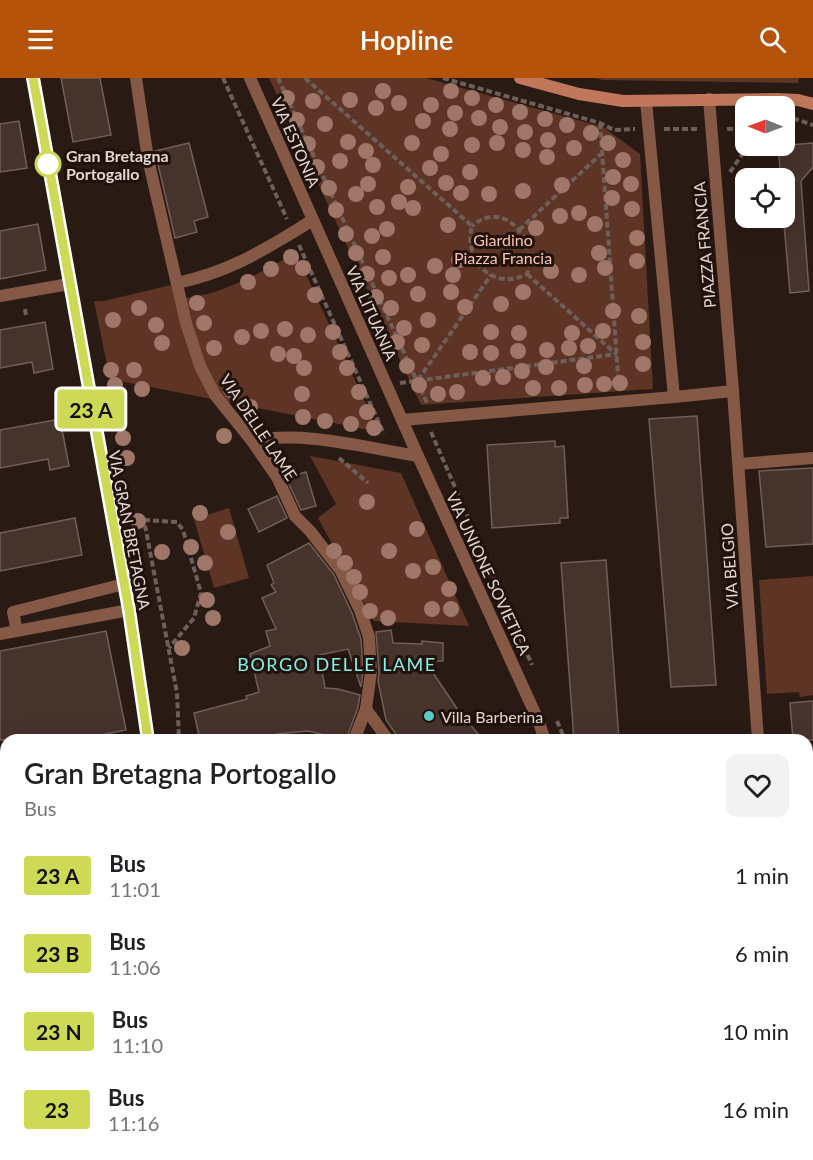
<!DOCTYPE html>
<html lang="en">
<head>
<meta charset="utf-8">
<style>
  body { margin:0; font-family:Lato,sans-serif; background:#f2f2f2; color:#202124; height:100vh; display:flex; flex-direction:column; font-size:22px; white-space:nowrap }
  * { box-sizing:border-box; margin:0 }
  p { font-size:20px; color:#757577 }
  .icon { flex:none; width:33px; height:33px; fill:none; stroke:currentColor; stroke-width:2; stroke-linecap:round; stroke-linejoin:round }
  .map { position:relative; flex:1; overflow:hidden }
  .details { position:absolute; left:0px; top:656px; width:813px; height:428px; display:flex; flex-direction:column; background:#fff; border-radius:18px 18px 0 0; box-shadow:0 6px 24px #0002 }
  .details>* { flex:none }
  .badge { padding:0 12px; border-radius:4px; font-size:21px; line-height:39px }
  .needle { width:39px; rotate:271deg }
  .controls { position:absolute; left:735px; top:18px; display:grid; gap:12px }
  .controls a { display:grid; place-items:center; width:60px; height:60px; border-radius:12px; background:#fff; box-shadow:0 6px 24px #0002; font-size:30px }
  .map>.badge { position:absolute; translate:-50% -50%; box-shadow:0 0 0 3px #fff }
  .round { display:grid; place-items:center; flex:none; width:63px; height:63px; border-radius:12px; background:#f2f2f2 }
  .headline { display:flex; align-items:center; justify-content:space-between; height:102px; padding:0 24px }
  h1 { font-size:28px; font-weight:600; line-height:45px }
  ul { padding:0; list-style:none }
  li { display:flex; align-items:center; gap:18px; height:78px; padding:0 24px }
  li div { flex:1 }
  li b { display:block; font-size:22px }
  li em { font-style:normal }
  li .badge { min-width:66px; font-weight:700; text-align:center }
  header { display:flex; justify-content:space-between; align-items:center; height:78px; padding:0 24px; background:#b45309; color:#fff; font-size:27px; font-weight:600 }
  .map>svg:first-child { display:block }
  .green { fill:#5e3424 }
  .building { fill:#45332c; stroke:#725e57; stroke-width:1.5 }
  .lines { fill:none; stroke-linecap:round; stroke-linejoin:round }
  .path { stroke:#6e5f5a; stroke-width:4; stroke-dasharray:6 3; stroke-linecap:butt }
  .minor { stroke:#865846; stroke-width:12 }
  .secondary { stroke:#c1775b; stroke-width:12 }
  .tree { fill:#9e7769 }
  .line-casing { stroke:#fff; stroke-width:14 }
  .line { stroke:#ced956; stroke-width:9 }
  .stop-dot { fill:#fff; stroke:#ced956; stroke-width:3 }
  .poi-dot { fill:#54cdc8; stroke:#20110b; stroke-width:2 }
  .labels { text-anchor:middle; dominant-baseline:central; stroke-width:6; stroke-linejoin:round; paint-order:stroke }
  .street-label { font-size:16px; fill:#e2d7d3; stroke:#20110b }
  .stop-label { font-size:16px; font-weight:bold; fill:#e2d7d3; stroke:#20110b; text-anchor:start }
  .park-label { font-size:16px; fill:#fcc3ae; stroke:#20110b }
  .poi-label { font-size:16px; fill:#e2d7d3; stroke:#20110b; text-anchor:start }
  .neighbourhood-label { font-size:18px; letter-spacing:1.5px; fill:#84f0ea; stroke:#20110b }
</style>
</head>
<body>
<header><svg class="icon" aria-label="menu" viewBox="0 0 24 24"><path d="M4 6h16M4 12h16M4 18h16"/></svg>Hopline<svg class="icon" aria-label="search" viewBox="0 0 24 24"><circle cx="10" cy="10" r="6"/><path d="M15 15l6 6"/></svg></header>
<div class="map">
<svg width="813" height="1082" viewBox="0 0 813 1082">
  <rect width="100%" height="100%" fill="#2a1a14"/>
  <g class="green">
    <path d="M 269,0 L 426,0 L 603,49 L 640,76 L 653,311 L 421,327 Z"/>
    <path d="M 595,0 L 799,0 L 798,5 L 603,2 Z"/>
    <path d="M 296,175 L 379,354 L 110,301 L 94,223 L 104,223 L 171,207 L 175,221 C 219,220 258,195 296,175 Z"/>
    <path d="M 310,378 L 401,395 L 469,548 L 374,543 L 318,440 L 336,426 Z"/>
    <path d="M 229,430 L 249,500 L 214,510 L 194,441 Z"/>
    <path d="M 813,498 L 813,617 L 800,619 L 799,614 L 767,616 L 759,502 Z"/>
    <path d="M 6,688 L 6,833 L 0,835 L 0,689 Z"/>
  </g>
  <g class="building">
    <path d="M 61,0 L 100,0 L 111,57 L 73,64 Z"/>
    <path d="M 19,43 L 27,90 L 0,94 L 0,46 Z"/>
    <path d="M 189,65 L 208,139 L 194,143 L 197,154 L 175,160 L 155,73 Z"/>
    <path d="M 813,65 L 813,89 L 801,103 L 809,213 L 790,215 L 784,146 L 784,100 L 781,100 L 778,68 Z"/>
    <path d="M 38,146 L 46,192 L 0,201 L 0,153 Z"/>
    <path d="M 45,244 L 53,291 L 34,295 L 32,284 L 0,290 L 0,252 Z"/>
    <path d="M 697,338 L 716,607 L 671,609 L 649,341 Z"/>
    <path d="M 60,341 L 69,388 L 50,392 L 48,381 L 0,390 L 0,352 Z"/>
    <path d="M 555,363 L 555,369 L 564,368 L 568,440 L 560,440 L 560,445 L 492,450 L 487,367 Z"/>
    <path d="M 813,390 L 813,466 L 766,469 L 759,393 Z"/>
    <path d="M 306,394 L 316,428 L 301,432 L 286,400 Z"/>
    <path d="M 277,418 L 287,440 L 259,454 L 248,431 Z"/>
    <path d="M 75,440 L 82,477 L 0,493 L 0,455 Z"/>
    <path d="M 309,465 L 334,497 L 352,535 L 361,561 L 363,594 L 361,609 L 348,571 L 319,577 L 325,610 L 338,611 L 360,617 L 358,629 L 346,662 L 308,653 L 277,656 L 278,662 L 200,662 L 194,635 L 247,621 L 246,618 L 259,614 L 250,576 L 270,568 L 266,553 L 276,551 L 262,520 L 276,514 L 271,507 L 274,505 L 267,487 Z"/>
    <path d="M 606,482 L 619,662 L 574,662 L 561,485 Z"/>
    <path d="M 391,552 L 393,565 L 422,566 L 422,563 L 443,565 L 443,583 L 425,583 L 458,632 L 483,662 L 400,662 L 386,642 L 378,603 L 379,594 L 376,554 Z"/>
    <path d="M 106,553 L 126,652 L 76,662 L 0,662 L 0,573 Z"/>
    <path d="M 813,623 L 813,662 L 793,662 L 790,625 Z"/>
  </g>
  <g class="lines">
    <g class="path">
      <path d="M 223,0 L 287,141"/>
      <path d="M 278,0 L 428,327"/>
      <path d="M 305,0 L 472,148 C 463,182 493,214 527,196 C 537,161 504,120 472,148"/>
      <path d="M 443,0 L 600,45 L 614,52 L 635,51"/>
      <path d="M 784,41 L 795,41 L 813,47"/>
      <path d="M 600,45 L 619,311"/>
      <path d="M 664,51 L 698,51"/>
      <path d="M 727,51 L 746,50"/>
      <path d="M 730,94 L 748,68"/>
      <path d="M 519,152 L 601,76"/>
      <path d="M 299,167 L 384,356"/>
      <path d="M 527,196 L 616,276"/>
      <path d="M 25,231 L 26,238"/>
      <path d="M 418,302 L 491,197"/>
      <path d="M 400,305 L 617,276"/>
      <path d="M 431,354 L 532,587"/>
      <path d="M 339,380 L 368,405"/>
      <path d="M 129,431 L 131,439 L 144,442 L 177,615 L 179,662"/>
      <path d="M 144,442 L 177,444 L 183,452 L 201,515 L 194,540 L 169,570"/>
      <path d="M 557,643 L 565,662"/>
      <path d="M 521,1082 L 522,1077"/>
    </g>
    <g class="minor">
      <path d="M 33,0 L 129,532 L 148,662"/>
      <path d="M 136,0 L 148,81 L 186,245 L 200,288 L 215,317 L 252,363 L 277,399 L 295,438 L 310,453 L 341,493 L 360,532 L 369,559 L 371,594 L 366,631 L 354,662"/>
      <path d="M 250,0 L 418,378 L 538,642 L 545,662"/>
      <path d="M 646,23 L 674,319 L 733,313 L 709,21"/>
      <path d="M 177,205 C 233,193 265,171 313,142"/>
      <path d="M 0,218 L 69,206"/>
      <path d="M 733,313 L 758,662"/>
      <path d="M 402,342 L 674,319"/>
      <path d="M 252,363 C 304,352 366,370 418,378"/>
      <path d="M 739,386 L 813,380"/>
      <path d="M 17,553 L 13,534 L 124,506"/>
      <path d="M 0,556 L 129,532"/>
      <path d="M 366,631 L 388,662"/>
      <path d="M 807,742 L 813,741"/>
      <path d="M 0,849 L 6,848"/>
      <path d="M 807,1054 L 813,1053"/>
      <path d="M 157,1077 L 157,1082"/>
      <path d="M 700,1077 L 706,1082"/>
      <path d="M 500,1082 L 501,1077"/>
      <path d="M 684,1082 L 690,1077"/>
    </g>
    <path class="secondary" d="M 520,0 L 579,16 L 623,23 L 777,21 L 798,22 L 813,26"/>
  </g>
  <g class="tree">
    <circle cx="383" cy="13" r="8"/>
    <circle cx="451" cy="13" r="8"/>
    <circle cx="287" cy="20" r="8"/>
    <circle cx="472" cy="20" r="8"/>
    <circle cx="350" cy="22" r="8"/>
    <circle cx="313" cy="23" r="8"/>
    <circle cx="399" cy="25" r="8"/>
    <circle cx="431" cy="27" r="8"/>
    <circle cx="496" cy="27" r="8"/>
    <circle cx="376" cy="30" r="8"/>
    <circle cx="520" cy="34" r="8"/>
    <circle cx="455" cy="35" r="8"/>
    <circle cx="479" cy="40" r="8"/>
    <circle cx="545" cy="41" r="8"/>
    <circle cx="297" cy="42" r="8"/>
    <circle cx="423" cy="43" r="8"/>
    <circle cx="325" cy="46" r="8"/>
    <circle cx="567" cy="47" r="8"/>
    <circle cx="500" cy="49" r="8"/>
    <circle cx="450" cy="51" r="8"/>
    <circle cx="525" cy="54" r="8"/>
    <circle cx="591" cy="55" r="8"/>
    <circle cx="548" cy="62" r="8"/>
    <circle cx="348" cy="64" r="8"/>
    <circle cx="412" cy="65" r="8"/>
    <circle cx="497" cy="65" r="8"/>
    <circle cx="608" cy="65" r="8"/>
    <circle cx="308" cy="66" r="8"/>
    <circle cx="472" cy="67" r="8"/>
    <circle cx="574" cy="70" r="8"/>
    <circle cx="523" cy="72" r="8"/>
    <circle cx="366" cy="73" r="8"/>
    <circle cx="441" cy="76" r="8"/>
    <circle cx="547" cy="79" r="8"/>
    <circle cx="623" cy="82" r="8"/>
    <circle cx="340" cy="83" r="8"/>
    <circle cx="373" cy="87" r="8"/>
    <circle cx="317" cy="89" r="8"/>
    <circle cx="430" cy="90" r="8"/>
    <circle cx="470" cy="94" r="8"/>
    <circle cx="613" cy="99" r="8"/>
    <circle cx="446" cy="105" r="8"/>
    <circle cx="368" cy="106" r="8"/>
    <circle cx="631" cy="106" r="8"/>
    <circle cx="562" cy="107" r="8"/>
    <circle cx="408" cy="109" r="8"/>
    <circle cx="329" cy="110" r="8"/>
    <circle cx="523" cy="113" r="8"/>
    <circle cx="461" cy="115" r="8"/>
    <circle cx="356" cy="116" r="8"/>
    <circle cx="489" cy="116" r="8"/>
    <circle cx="612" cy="120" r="8"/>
    <circle cx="399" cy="124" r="8"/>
    <circle cx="377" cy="129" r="8"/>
    <circle cx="413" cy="130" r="8"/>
    <circle cx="632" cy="131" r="8"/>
    <circle cx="336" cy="132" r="8"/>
    <circle cx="579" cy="135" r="8"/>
    <circle cx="560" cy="138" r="8"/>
    <circle cx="595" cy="146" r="8"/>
    <circle cx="448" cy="147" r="8"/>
    <circle cx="536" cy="150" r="8"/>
    <circle cx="387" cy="151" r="8"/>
    <circle cx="346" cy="156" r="8"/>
    <circle cx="372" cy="158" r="8"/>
    <circle cx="637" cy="160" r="8"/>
    <circle cx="356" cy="175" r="8"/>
    <circle cx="599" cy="175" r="8"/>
    <circle cx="291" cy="179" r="8"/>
    <circle cx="383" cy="179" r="8"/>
    <circle cx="459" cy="182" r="8"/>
    <circle cx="637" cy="183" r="8"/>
    <circle cx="435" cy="188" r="8"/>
    <circle cx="303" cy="190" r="8"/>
    <circle cx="605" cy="190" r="8"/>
    <circle cx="271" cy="191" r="8"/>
    <circle cx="551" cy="193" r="8"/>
    <circle cx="367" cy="196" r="8"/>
    <circle cx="408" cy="197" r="8"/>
    <circle cx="453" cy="197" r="8"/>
    <circle cx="579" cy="197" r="8"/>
    <circle cx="389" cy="200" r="8"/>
    <circle cx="248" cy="204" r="8"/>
    <circle cx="451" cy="214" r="8"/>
    <circle cx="523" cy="214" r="8"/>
    <circle cx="418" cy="216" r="8"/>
    <circle cx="315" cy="217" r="8"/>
    <circle cx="376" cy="219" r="8"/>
    <circle cx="197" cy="225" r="8"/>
    <circle cx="501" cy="226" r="8"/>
    <circle cx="465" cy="229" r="8"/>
    <circle cx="139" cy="230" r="8"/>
    <circle cx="391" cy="230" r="8"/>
    <circle cx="613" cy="233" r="8"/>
    <circle cx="639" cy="238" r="8"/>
    <circle cx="113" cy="242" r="8"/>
    <circle cx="428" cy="242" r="8"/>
    <circle cx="204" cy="245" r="8"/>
    <circle cx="156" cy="247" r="8"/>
    <circle cx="404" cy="250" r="8"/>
    <circle cx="285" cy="251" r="8"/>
    <circle cx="261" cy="253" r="8"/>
    <circle cx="603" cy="253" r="8"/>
    <circle cx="333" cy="254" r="8"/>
    <circle cx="491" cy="254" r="8"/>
    <circle cx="519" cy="255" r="8"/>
    <circle cx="572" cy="255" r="8"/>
    <circle cx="308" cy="257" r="8"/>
    <circle cx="242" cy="259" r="8"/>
    <circle cx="397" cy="264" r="8"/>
    <circle cx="643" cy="264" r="8"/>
    <circle cx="162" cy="265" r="8"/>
    <circle cx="422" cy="267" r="8"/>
    <circle cx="588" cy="268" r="8"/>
    <circle cx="214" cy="270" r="8"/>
    <circle cx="569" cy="270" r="8"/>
    <circle cx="547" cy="272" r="8"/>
    <circle cx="518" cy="273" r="8"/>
    <circle cx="340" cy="274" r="8"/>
    <circle cx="470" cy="274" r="8"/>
    <circle cx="491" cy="275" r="8"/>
    <circle cx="278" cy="276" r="8"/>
    <circle cx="294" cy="278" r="8"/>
    <circle cx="643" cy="286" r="8"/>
    <circle cx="407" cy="288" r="8"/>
    <circle cx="584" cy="288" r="8"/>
    <circle cx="546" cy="289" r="8"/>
    <circle cx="304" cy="290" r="8"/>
    <circle cx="347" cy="290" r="8"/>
    <circle cx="111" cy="292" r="8"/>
    <circle cx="134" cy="292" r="8"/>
    <circle cx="522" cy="293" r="8"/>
    <circle cx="503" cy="299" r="8"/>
    <circle cx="483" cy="300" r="8"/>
    <circle cx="620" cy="305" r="8"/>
    <circle cx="604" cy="306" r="8"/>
    <circle cx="115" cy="307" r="8"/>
    <circle cx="419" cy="307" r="8"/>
    <circle cx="585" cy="307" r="8"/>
    <circle cx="533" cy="310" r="8"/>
    <circle cx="559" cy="310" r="8"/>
    <circle cx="142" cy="311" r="8"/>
    <circle cx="231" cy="312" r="8"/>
    <circle cx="359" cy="314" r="8"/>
    <circle cx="457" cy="314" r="8"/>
    <circle cx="302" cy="316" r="8"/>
    <circle cx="438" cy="316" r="8"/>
    <circle cx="250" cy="329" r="8"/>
    <circle cx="117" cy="334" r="8"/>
    <circle cx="367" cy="334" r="8"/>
    <circle cx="303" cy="339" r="8"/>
    <circle cx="325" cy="343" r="8"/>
    <circle cx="351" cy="346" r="8"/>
    <circle cx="374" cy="350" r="8"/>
    <circle cx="224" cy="358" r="8"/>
    <circle cx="123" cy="360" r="8"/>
    <circle cx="127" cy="380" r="8"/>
    <circle cx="367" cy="424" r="8"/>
    <circle cx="200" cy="435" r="8"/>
    <circle cx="138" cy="443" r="8"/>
    <circle cx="417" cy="451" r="8"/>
    <circle cx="228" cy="454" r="8"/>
    <circle cx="191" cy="469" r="8"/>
    <circle cx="334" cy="473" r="8"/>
    <circle cx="389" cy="473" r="8"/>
    <circle cx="162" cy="474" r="8"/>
    <circle cx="205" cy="485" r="8"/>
    <circle cx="345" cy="485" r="8"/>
    <circle cx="433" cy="489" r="8"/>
    <circle cx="413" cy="493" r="8"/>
    <circle cx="354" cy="499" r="8"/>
    <circle cx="449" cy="511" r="8"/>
    <circle cx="360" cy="514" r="8"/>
    <circle cx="207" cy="522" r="8"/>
    <circle cx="432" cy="531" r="8"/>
    <circle cx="451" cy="531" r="8"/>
    <circle cx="370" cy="533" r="8"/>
    <circle cx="213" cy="540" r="8"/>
    <circle cx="388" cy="540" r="8"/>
    <circle cx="182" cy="570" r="8"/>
  </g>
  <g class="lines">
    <defs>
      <path id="line" d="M 33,0 L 129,532 L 148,662"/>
    </defs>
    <use href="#line" class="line-casing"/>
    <use href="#line" class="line"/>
  </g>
  <circle class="stop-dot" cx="48" cy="86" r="12"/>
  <circle class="poi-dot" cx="429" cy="638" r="6"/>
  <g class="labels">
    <g class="street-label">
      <text transform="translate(296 64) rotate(66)">VIA ESTONIA</text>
      <text transform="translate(704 167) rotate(-95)">PIAZZA FRANCIA</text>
      <text transform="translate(372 235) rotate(66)">VIA LITUANIA</text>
      <text transform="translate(259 349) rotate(56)">VIA DELLE LAME</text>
      <text transform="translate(130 452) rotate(79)">VIA GRAN BRETAGNA</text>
      <text transform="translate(729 488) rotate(-94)">VIA BELGIO</text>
      <text transform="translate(489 495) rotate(65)">VIA UNIONE SOVIETICA</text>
    </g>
    <g class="stop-label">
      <text x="66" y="77">Gran Bretagna<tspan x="66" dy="18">Portogallo</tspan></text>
    </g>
    <g class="park-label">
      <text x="503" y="161">Giardino<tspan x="503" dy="18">Piazza Francia</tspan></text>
    </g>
    <g class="poi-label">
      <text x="441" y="638">Villa Barberina</text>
    </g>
    <g class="neighbourhood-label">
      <text x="337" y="586">BORGO DELLE LAME</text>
    </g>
  </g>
</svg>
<div class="controls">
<a><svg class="needle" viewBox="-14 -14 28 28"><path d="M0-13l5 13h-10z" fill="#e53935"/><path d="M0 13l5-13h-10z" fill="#757577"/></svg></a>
<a><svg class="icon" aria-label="locate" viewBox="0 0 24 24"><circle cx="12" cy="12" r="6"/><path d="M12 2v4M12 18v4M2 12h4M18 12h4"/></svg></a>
</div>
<b class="badge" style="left:91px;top:331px;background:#ced956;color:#111">23 A</b>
<section class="details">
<div class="headline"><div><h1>Gran Bretagna Portogallo</h1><p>Bus</p></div><a class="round"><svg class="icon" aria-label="heart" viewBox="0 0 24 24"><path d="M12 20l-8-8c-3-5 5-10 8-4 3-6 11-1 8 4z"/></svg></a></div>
<ul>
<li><span class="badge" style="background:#ced956;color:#111">23 A</span><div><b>Bus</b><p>11:01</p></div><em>1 min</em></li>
<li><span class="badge" style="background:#ced956;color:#111">23 B</span><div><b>Bus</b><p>11:06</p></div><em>6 min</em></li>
<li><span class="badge" style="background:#ced956;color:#111">23 N</span><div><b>Bus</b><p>11:10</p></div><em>10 min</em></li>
<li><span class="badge" style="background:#ced956;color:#111">23</span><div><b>Bus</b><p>11:16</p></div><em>16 min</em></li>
</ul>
</section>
</div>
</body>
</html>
